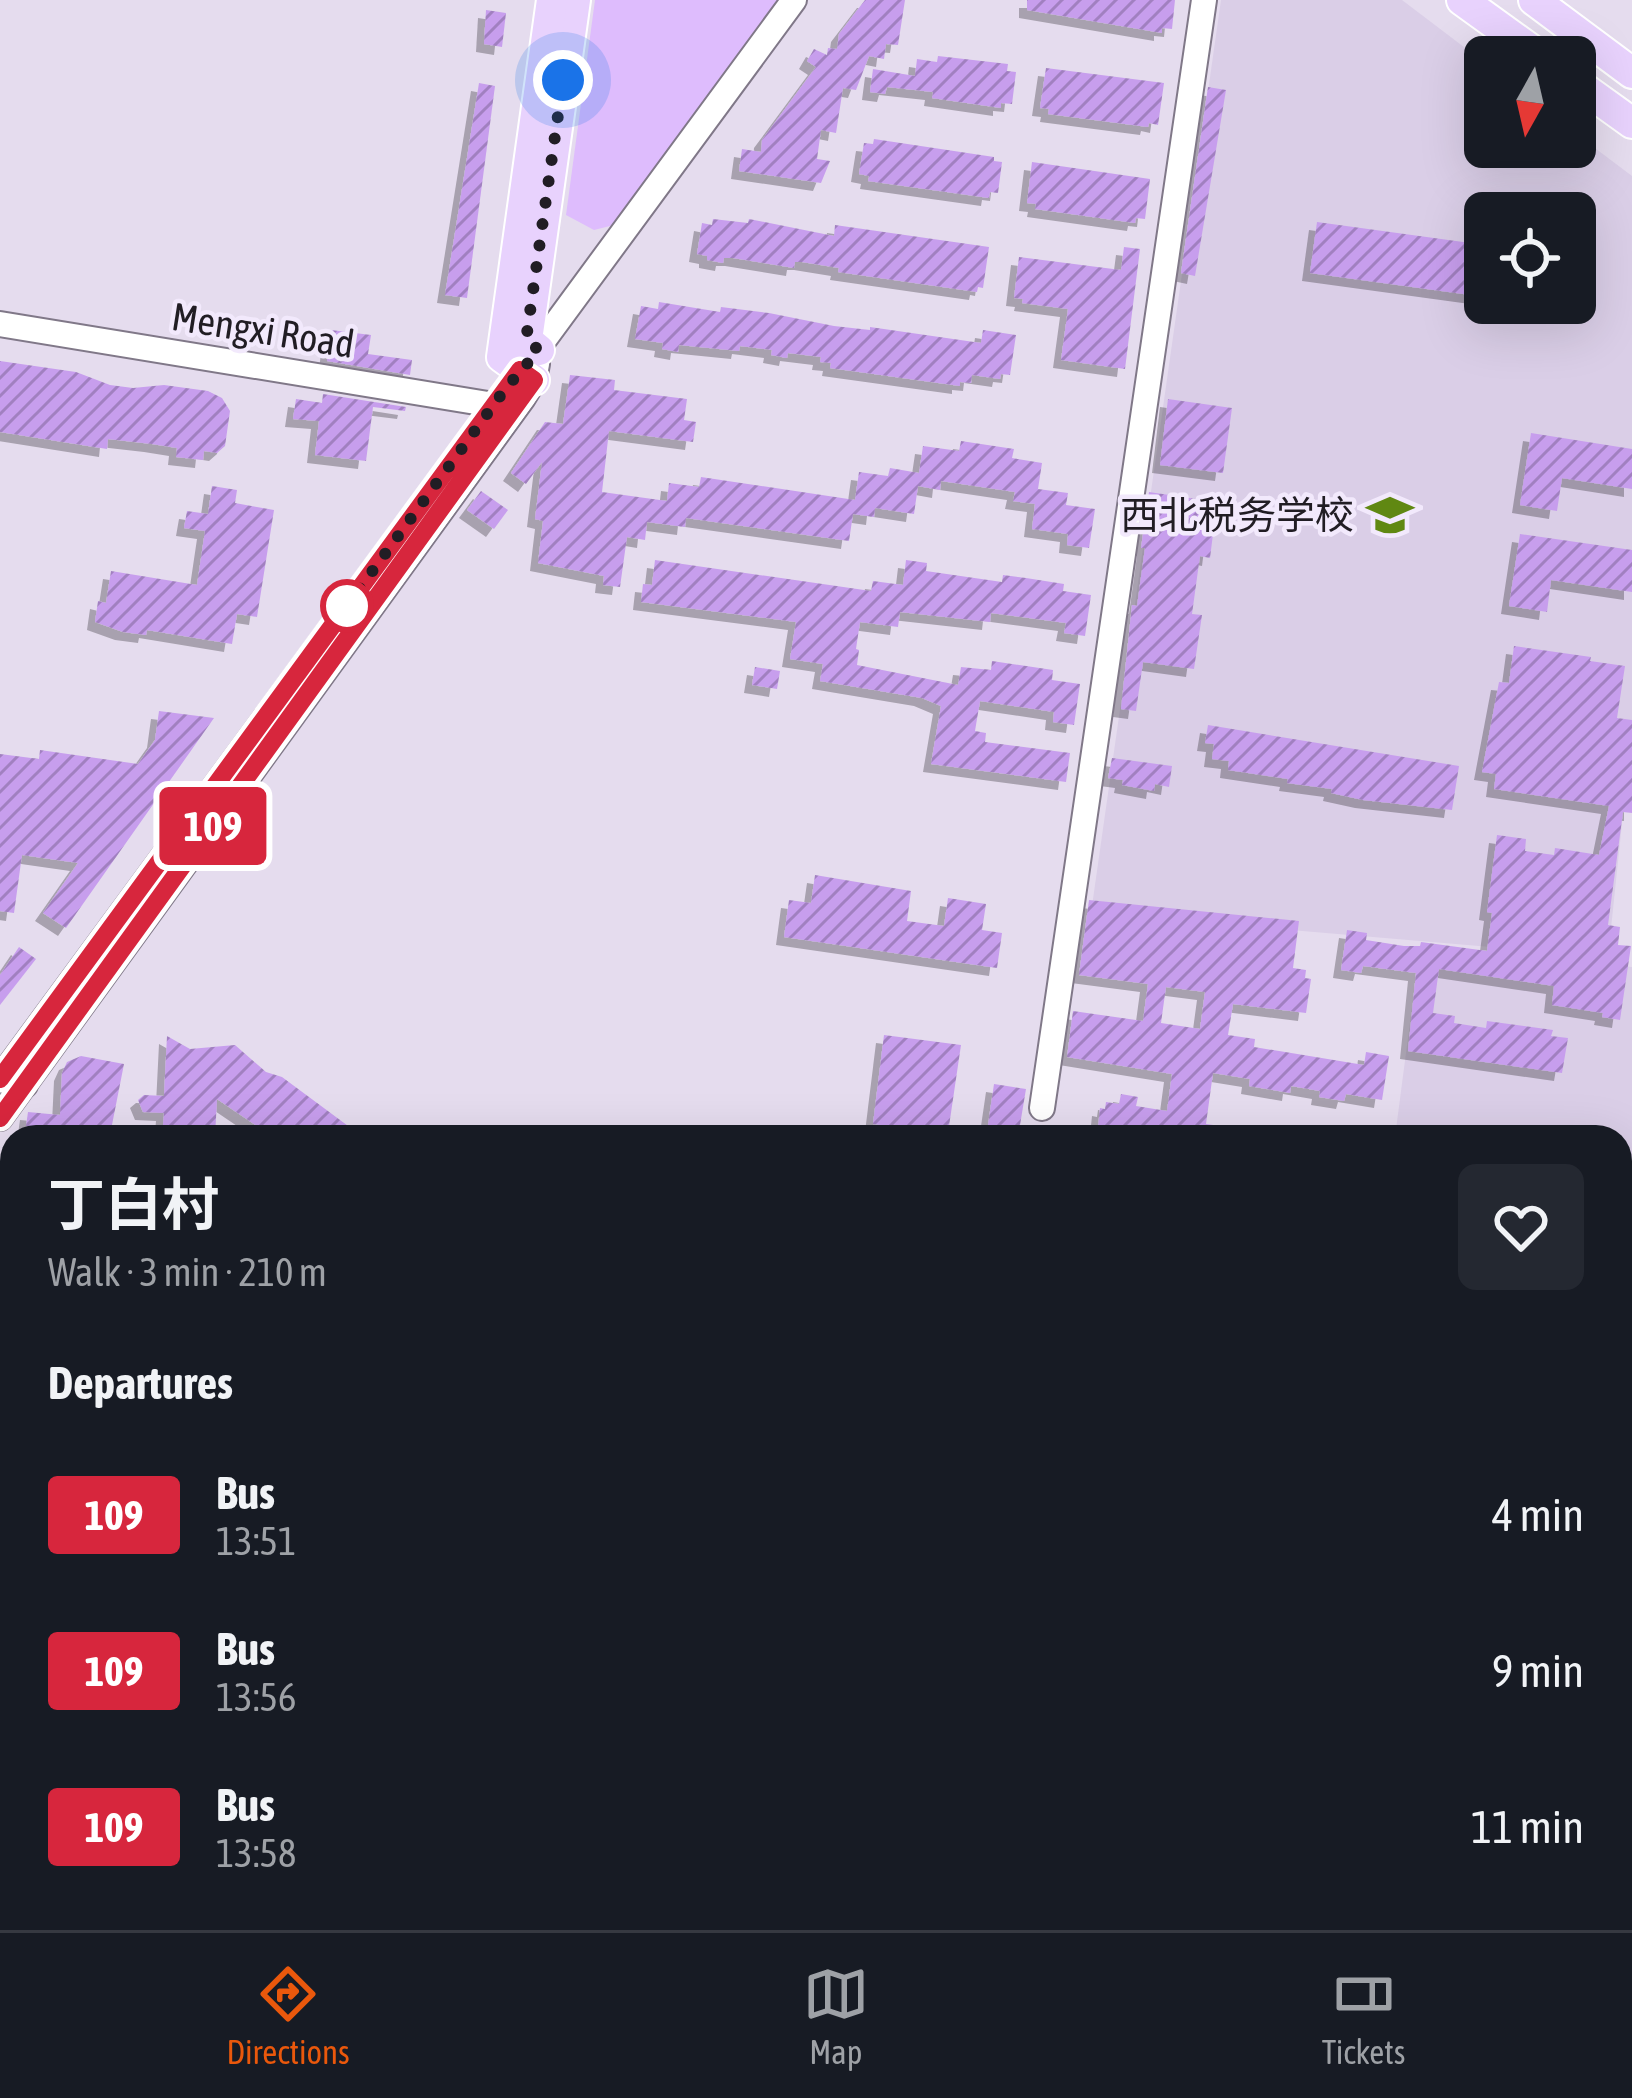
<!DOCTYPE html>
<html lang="en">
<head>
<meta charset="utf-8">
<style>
  body { margin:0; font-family:"Asap Condensed","Noto Sans SC",sans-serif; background:#242831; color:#f1f3f6; height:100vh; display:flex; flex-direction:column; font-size:45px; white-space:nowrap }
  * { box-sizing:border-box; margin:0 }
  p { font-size:39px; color:#9ea1a6 }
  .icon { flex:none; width:66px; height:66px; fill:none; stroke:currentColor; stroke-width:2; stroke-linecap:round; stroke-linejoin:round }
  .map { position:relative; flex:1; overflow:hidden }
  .drawer { position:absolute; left:0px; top:1125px; width:1632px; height:807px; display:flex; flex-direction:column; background:#171b24; border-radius:36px 36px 0 0; box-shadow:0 12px 48px #0002 }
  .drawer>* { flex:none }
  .badge { padding:0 24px; border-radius:9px; font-size:42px; line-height:78px }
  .needle { width:78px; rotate:188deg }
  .controls { position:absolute; left:1464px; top:36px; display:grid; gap:24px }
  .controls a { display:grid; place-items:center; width:132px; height:132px; border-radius:18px; background:#171b24; box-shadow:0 12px 48px #0002; font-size:60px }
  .you { position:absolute; width:60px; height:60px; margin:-30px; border:9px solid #fff; border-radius:50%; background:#1a73e8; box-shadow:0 0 0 18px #1a73e833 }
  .map>.badge { position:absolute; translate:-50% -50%; box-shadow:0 0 0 6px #fff }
  h2 { padding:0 48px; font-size:45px; line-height:108px }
  .round { display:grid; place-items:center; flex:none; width:126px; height:126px; border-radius:18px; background:#242831 }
  .summary { display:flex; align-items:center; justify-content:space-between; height:204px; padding:0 48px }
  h1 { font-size:57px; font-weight:700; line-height:90px }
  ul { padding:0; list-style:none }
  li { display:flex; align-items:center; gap:36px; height:156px; padding:0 48px }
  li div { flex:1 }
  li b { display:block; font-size:45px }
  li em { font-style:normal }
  li .badge { min-width:132px; font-weight:700; text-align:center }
  .dock { display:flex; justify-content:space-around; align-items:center; height:168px; border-top:3px solid #363941; background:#171b24; font-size:33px; color:#9ea1a6 }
  .dock a { display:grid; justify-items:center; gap:6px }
  .dock .active { color:#ea580c }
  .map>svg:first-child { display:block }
  .built { fill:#dacee7; fill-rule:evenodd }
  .park { fill:#debcfd }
  .building { fill:url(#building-hatch); fill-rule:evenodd; filter:url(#shadow) }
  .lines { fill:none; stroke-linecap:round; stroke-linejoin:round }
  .minor-casing { stroke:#807888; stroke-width:28 }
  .major-casing { stroke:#fff; stroke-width:34 }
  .minor { stroke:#fff; stroke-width:24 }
  .major { stroke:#e8d2fd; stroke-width:30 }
  .line-casing { stroke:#fff; stroke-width:27 }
  .line { stroke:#d7263d; stroke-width:18 }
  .walk { stroke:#211d24; stroke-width:12; stroke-dasharray:0 21.6 }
  .stop-dot { fill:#fff; stroke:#d7263d; stroke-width:6 }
  .labels { text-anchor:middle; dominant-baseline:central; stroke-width:9; stroke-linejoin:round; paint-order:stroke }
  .street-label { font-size:39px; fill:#211d24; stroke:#f2e9fc }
  .poi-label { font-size:39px; fill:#211d24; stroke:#f2e9fc; text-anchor:end }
</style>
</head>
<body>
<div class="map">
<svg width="1632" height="1930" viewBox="0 0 1632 1930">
  <defs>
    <pattern id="building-hatch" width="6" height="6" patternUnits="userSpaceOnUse" patternTransform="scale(3)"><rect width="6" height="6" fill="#c79eed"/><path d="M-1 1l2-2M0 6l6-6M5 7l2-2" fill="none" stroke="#a180c0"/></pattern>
    <filter id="shadow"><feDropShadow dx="-8" dy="8" stdDeviation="0" flood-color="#0004"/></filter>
  </defs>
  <rect width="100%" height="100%" fill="#e5dcee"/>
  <g class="built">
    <path d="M 1221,0 L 1402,0 L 1485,63 L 1485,147 L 1575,147 L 1575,133 L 1632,176 L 1632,728 L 1608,957 L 1091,913 ZM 1485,213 L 1575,213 L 1575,303 L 1485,303 Z"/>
    <path d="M 1420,946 L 1632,967 L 1632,1524 L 1620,1540 L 1620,1137 L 1395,1137 Z"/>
  </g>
  <path class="park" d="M 595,0 L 781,0 L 614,225 L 594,230 L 566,215 Z"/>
  <g class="building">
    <path d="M 865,0 L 905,0 L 898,45 L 886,44 L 884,59 L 869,56 L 856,90 L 843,88 L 836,133 L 821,130 L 817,159 L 830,161 L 821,183 L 739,171 L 742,149 L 761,152 L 762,140 L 816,67 L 807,61 L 814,49 L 827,55 L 828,48 L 837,49 L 839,34 Z"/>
    <path d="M 1027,0 L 1175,0 L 1172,29 L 1162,28 L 1162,33 L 1027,10 Z"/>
    <path d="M 486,10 L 506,13 L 502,47 L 484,44 Z"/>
    <path d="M 938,56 L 1008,64 L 1007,71 L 1016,72 L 1012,104 L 1001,103 L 1001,108 L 932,98 L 933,92 L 887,87 L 885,94 L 870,92 L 873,69 L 915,76 L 917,59 L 937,62 Z"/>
    <path d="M 1046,68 L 1164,83 L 1158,125 L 1149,123 L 1148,127 L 1048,114 L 1049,109 L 1040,108 Z"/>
    <path d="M 479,83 L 495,86 L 467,298 L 445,295 Z"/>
    <path d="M 1208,87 L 1226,90 L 1195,276 L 1181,273 Z"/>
    <path d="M 874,139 L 994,157 L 994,161 L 1002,162 L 998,193 L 990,192 L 989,198 L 868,181 L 869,176 L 859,174 L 864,143 L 873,144 Z"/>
    <path d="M 1032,162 L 1150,179 L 1145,219 L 1136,218 L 1135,223 L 1035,209 L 1036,204 L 1027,203 Z"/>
    <path d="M 713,219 L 748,223 L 749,219 L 834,236 L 835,225 L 989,247 L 983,288 L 978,287 L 977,292 L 838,272 L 839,268 L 802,262 L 795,262 L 794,268 L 733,258 L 724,258 L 723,263 L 707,260 L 707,256 L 697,254 L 702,223 L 712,225 Z"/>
    <path d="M 1317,222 L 1485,245 L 1485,297 L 1310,273 Z"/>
    <path d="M 1124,247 L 1140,249 L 1125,369 L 1061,360 L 1068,309 L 1022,303 L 1023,299 L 1014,298 L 1019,257 L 1121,270 Z"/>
    <path d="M 659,302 L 720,312 L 721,307 L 769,313 L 834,326 L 870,330 L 870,327 L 981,343 L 983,330 L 1016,335 L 1010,375 L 1001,374 L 1000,379 L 972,375 L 971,383 L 960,382 L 960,386 L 830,368 L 831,363 L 820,362 L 821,357 L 788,353 L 787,358 L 771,355 L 772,350 L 740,346 L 739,351 L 679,345 L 678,352 L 662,349 L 663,343 L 635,339 L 641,306 L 658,309 Z"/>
    <path d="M 331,330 L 371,335 L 368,354 L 412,360 L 410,375 L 327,361 Z"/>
    <path d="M 0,361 L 76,372 L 110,385 L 133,388 L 164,385 L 208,391 L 222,398 L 230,411 L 225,446 L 217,453 L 204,451 L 203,460 L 176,457 L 177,448 L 152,444 L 108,439 L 107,449 L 0,432 Z"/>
    <path d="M 570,375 L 615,380 L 614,390 L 687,399 L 684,420 L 696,422 L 693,442 L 609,431 L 602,492 L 667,501 L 669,483 L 699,487 L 701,477 L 855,500 L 859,472 L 888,476 L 890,468 L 919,473 L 923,446 L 959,451 L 961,441 L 1014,449 L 1012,458 L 1042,463 L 1038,489 L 1068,493 L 1066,505 L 1095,509 L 1089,548 L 1067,545 L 1068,534 L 1032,529 L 1035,504 L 1013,501 L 1015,492 L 941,481 L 940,490 L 918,486 L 914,514 L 875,508 L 874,517 L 853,514 L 849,541 L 686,518 L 685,527 L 647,522 L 645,540 L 627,537 L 620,587 L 603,585 L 604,576 L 538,563 L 543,521 L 535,519 L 542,462 L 526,484 L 511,473 L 545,422 L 563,424 Z"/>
    <path d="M 323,394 L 406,407 L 405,411 L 373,407 L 366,461 L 315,455 L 319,421 L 293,419 L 296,399 L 322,403 Z"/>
    <path d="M 1168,399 L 1232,408 L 1223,473 L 1160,465 Z"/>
    <path d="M 1531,433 L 1632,449 L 1632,489 L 1562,478 L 1557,511 L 1520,505 Z"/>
    <path d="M 212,486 L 237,490 L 235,503 L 274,510 L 257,617 L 237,614 L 232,644 L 147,630 L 146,635 L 123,632 L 95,622 L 98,601 L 106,603 L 111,571 L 197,585 L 205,531 L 184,528 L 187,511 L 208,514 Z"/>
    <path d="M 481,491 L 508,510 L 494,529 L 467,510 Z"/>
    <path d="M 1149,492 L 1217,502 L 1210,558 L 1200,556 L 1192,614 L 1202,615 L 1194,669 L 1143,662 L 1136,711 L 1121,709 L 1132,605 L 1137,606 L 1145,548 L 1141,548 Z"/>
    <path d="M 1520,534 L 1632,550 L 1632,592 L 1551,580 L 1547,612 L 1509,606 Z"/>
    <path d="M 655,560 L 871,591 L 873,581 L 903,585 L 906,560 L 927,563 L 926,571 L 1002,582 L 1003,575 L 1026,578 L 1064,584 L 1063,591 L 1091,595 L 1085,636 L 1064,633 L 1066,623 L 991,613 L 990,622 L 900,612 L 898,627 L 860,622 L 856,649 L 859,650 L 857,665 L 958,685 L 961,667 L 991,670 L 992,661 L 1053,670 L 1052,680 L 1080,684 L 1074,725 L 1053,722 L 1054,712 L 980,701 L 975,731 L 986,733 L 985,742 L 1070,753 L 1066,782 L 931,764 L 941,706 L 922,698 L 820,681 L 823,664 L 790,659 L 796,622 L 641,602 L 643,584 L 652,585 Z"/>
    <path d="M 1514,646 L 1591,657 L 1590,661 L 1625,666 L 1617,718 L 1632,720 L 1632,813 L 1623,812 L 1608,925 L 1620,927 L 1618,945 L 1631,946 L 1620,1020 L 1602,1017 L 1603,1013 L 1552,1005 L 1554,986 L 1439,969 L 1433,1013 L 1455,1016 L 1454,1023 L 1486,1028 L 1487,1021 L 1553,1030 L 1551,1036 L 1568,1038 L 1562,1073 L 1408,1051 L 1416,973 L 1363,966 L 1361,973 L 1341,970 L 1347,930 L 1367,933 L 1366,940 L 1404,946 L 1420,946 L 1421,942 L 1487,951 L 1492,913 L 1487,912 L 1497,835 L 1526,839 L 1525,851 L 1554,855 L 1555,848 L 1599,855 L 1609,806 L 1494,789 L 1496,774 L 1482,772 L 1499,682 L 1509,683 Z"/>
    <path d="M 755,667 L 780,671 L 777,689 L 752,685 Z"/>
    <path d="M 159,711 L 214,718 L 66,928 L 43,913 L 78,863 L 22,855 L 14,913 L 0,911 L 0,754 L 39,759 L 40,750 L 138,764 L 155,740 Z"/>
    <path d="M 1208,725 L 1459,766 L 1452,810 L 1363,800 L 1331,793 L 1332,789 L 1287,783 L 1288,779 L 1228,770 L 1229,761 L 1212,759 L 1214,744 L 1205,743 Z"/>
    <path d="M 1112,758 L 1172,766 L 1169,787 L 1155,784 L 1154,791 L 1122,785 L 1123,780 L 1108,778 Z"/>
    <path d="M 815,875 L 911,891 L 907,921 L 944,926 L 948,898 L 986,904 L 982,930 L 1002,933 L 997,968 L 784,937 L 789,900 L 811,903 Z"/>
    <path d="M 1089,900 L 1299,921 L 1293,968 L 1306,970 L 1305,978 L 1311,979 L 1306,1013 L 1233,1004 L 1228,1035 L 1255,1039 L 1254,1047 L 1364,1065 L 1366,1052 L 1389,1056 L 1382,1100 L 1346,1094 L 1344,1101 L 1319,1097 L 1320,1091 L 1291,1086 L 1290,1093 L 1249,1086 L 1250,1079 L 1213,1073 L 1206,1124 L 1235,1128 L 1234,1137 L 1097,1137 L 1100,1108 L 1105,1109 L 1106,1102 L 1119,1104 L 1121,1094 L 1138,1097 L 1136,1106 L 1167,1111 L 1172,1074 L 1067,1057 L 1073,1011 L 1143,1021 L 1148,984 L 1079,975 ZM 1166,987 L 1205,992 L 1200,1029 L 1161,1023 Z"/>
    <path d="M 19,947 L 36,959 L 0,1005 L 0,975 Z"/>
    <path d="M 884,1035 L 961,1045 L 948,1133 L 873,1124 Z"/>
    <path d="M 167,1036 L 190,1049 L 235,1045 L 266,1072 L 282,1077 L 363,1137 L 273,1137 L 217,1099 L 215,1137 L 162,1137 L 164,1113 L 143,1112 L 138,1100 L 144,1095 L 164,1096 Z"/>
    <path d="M 81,1056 L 124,1064 L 110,1135 L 26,1126 L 28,1112 L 60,1115 L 62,1073 L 67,1062 Z"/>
    <path d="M 994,1084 L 1026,1089 L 1020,1125 L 988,1125 Z"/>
  </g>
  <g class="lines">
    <defs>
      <g id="minor">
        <path d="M 0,324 L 494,405 L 503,411"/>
        <path d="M 25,1085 L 0,1079 L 794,0"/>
        <path d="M 1042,1108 L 1204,0"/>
        <path d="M 0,1118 L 523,398 L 534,380 L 537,364"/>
        <path d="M 1511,1920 L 1525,1930"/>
        <path d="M 1556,1920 L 1570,1930"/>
      </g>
      <g id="major">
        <path d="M 1462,0 L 1541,57"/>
        <path d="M 1534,0 L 1632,73"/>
        <path d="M 1575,82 L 1632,123"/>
        <path d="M 539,350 L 527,340 L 575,0"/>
        <path d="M 534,380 L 502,357 L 552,0"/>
        <path d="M 1620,1604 L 1632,1587"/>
        <path d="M 1620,1664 L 1632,1648"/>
        <path d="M 1383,1930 L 1390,1920"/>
        <path d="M 1426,1930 L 1433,1920"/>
      </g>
    </defs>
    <use href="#minor" class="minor-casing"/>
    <use href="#major" class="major-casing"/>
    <use href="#minor" class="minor"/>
    <use href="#major" class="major"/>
  </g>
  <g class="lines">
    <defs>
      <path id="line" d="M 0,1079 L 520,370 L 534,380 L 0,1118"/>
    </defs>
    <use href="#line" class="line-casing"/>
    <use href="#line" class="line"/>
    <path class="walk" d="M 347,606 L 506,388 L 539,350 L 526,340 L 563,80"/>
  </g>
  <defs>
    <symbol id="university-bare" viewBox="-9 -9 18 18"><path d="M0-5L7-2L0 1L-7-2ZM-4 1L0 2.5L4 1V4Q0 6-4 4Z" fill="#608812" stroke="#f2e9fc" stroke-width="2.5" paint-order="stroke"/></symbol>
  </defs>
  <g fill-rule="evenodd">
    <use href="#university-bare" x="1357" y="482" width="66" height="66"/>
  </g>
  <circle class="stop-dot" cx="347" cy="606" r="24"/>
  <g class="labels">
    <g class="street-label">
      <text transform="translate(263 330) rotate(9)">Mengxi Road</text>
    </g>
    <g class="poi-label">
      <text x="1354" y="515">西北税务学校</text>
    </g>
  </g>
</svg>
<div class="controls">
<a><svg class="needle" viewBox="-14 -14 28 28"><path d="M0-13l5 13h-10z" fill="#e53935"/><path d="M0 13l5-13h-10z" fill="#9ea1a6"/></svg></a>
<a><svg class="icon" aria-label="locate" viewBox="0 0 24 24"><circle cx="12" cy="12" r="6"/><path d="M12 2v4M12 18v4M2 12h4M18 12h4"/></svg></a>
</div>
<div class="you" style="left:563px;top:80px"></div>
<b class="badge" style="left:213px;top:826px;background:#d7263d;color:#fff">109</b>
<section class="drawer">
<div class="summary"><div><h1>丁白村</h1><p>Walk · 3 min · 210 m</p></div><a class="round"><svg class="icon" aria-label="heart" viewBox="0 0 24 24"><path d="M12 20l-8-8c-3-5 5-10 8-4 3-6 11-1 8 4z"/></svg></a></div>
<h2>Departures</h2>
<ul>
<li><span class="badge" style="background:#d7263d;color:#fff">109</span><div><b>Bus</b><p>13:51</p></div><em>4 min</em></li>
<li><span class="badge" style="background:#d7263d;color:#fff">109</span><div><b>Bus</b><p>13:56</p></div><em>9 min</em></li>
<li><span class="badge" style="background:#d7263d;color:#fff">109</span><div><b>Bus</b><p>13:58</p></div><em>11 min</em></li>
</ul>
</section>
</div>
<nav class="dock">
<a class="active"><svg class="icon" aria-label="directions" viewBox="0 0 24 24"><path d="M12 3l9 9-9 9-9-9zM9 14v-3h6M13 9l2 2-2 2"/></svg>Directions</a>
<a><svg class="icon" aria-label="map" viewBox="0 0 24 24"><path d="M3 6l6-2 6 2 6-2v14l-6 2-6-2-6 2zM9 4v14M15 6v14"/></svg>Map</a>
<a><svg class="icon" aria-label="tickets" viewBox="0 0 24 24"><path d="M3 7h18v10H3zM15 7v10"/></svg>Tickets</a>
</nav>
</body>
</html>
